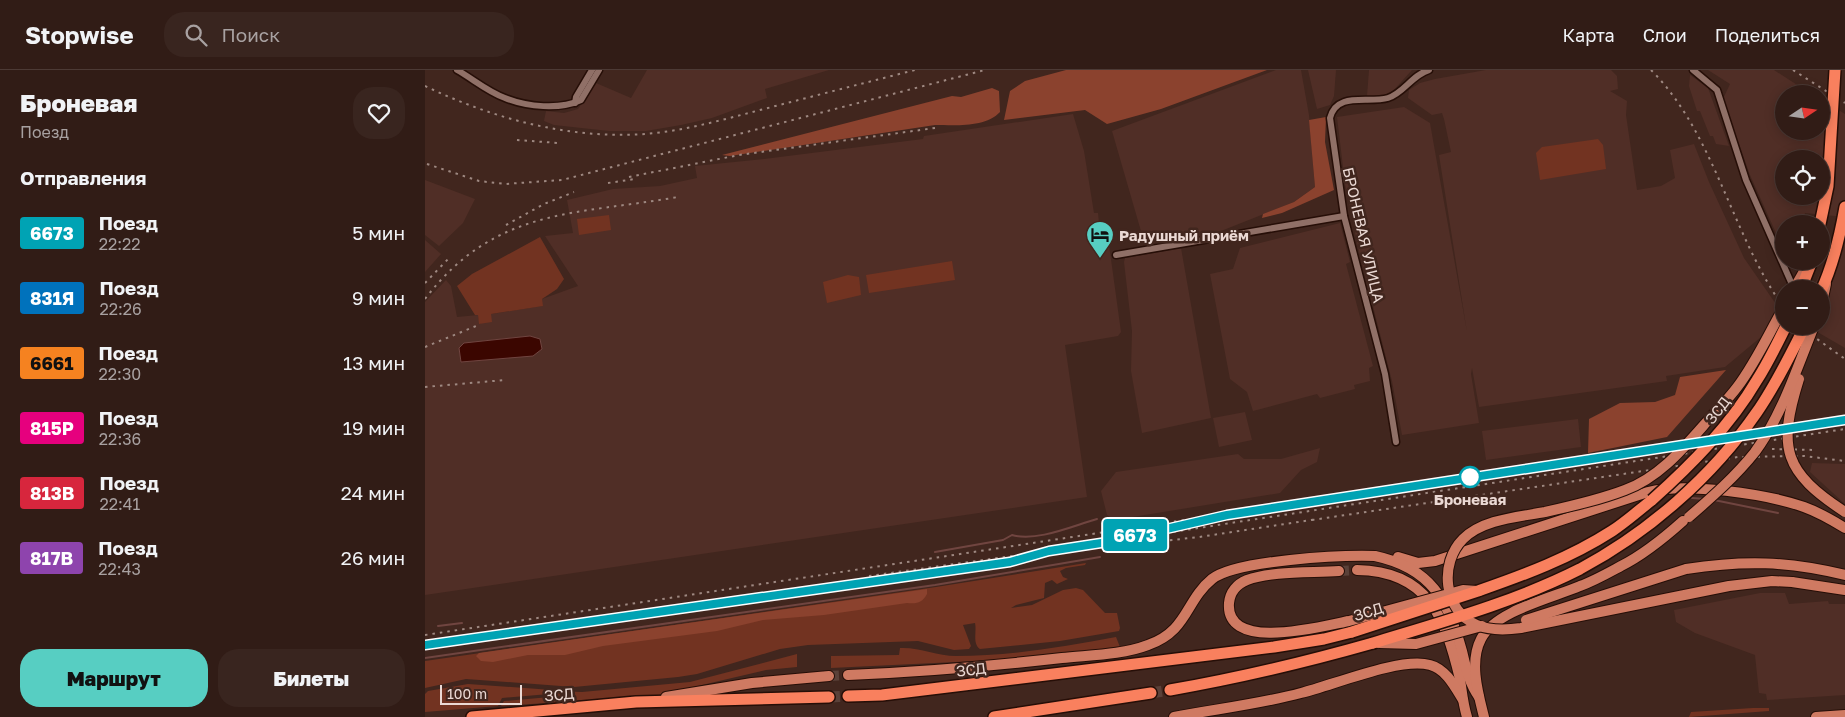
<!DOCTYPE html>
<html lang="ru">
<head>
<meta charset="utf-8">
<style>
  body { margin:0; font-family:"Golos Text",sans-serif; background:#39251f; color:#f1f3f6; height:100vh; display:flex; flex-direction:column; font-size:19px; white-space:nowrap }
  * { box-sizing:border-box; margin:0 }
  p { font-size:16px; color:#a8a1a1 }
  .icon { flex:none; width:28px; height:28px; fill:none; stroke:currentColor; stroke-width:2; stroke-linecap:round; stroke-linejoin:round }
  .map { position:relative; flex:1; overflow:hidden }
  .drawer { display:flex; flex-direction:column; background:#311c16; width:425px }
  .drawer>* { flex:none }
  .badge { padding:0 10px; border-radius:4px; font-size:18px; line-height:32px }
  .needle { width:32px; rotate:77deg }
  .controls { position:absolute; left:1350px; top:15px; display:grid; gap:10px }
  .controls a { display:grid; place-items:center; width:55px; height:55px; border-radius:50%; background:#311c16; box-shadow:0 2px 12px #0003,0 0 0 1px #4c3a35; font-size:25px }
  .scale { position:absolute; left:15px; bottom:12px; width:82px; box-sizing:border-box; padding-left:5px; border:2px solid #ebd9d4; border-top:0; font-size:14px; line-height:18px; white-space:nowrap; color:#ebd9d4; -webkit-text-stroke:4px #41261e; paint-order:stroke }
  .map>.badge { position:absolute; translate:-50% -50%; box-shadow:0 0 0 2px #fff }
  h2 { padding:0 20px; font-size:19px; line-height:45px }
  .round { display:grid; place-items:center; flex:none; width:52px; height:52px; border-radius:20px; background:#39251f }
  .headline { display:flex; align-items:center; justify-content:space-between; height:85px; padding:0 20px }
  h1 { font-size:24px; font-weight:800; line-height:38px }
  .action { display:flex; gap:10px; margin-top:auto; padding:10px 20px }
  .action a { flex:1; height:58px; border-radius:20px; background:#57cec2; color:#111; font-size:20px; font-weight:800; line-height:58px; text-align:center }
  .action a+a { background:#39251f; color:#f1f3f6 }
  ul { padding:0; list-style:none }
  li { display:flex; align-items:center; gap:15px; height:65px; padding:0 20px }
  li div { flex:1 }
  li b { display:block; font-size:19px }
  li em { font-style:normal }
  li .badge { min-width:55px; font-weight:700; text-align:center }
  header { display:flex; align-items:center; gap:30px; box-sizing:border-box; height:70px; padding:0 25px; background:#311c16; border-bottom:1px solid #4c3a35 }
  header strong { font-size:24px }
  nav { display:flex; gap:28px; margin-inline-start:auto; font-size:18px }
  .search { width:350px; height:45px; background:#39251f; display:flex; align-items:center; gap:12px; box-sizing:border-box; padding:0 18px; border-radius:20px; color:#a8a1a1; font-size:19px }
  main { display:flex; flex:1; min-height:0 }
  .map>svg:first-child { display:block }
  .built { fill:#502e26; fill-rule:evenodd }
  .green { fill:#723321 }
  .forest { fill:#8b422e }
  .water { fill:#3b0600; stroke:#704540 }
  .lines { fill:none; stroke-linecap:round; stroke-linejoin:round }
  .stream { stroke:#704540; stroke-width:2 }
  .primary-tunnel { stroke:#5a4139; stroke-width:10; stroke-dasharray:10 5; stroke-linecap:butt }
  .highway-tunnel { stroke:#5a4139; stroke-width:11; stroke-dasharray:11 5.5; stroke-linecap:butt }
  .street-casing { stroke:#260e07; stroke-width:9 }
  .primary-casing { stroke:#260e07; stroke-width:12 }
  .highway-casing { stroke:#260e07; stroke-width:14 }
  .street { stroke:#907067; stroke-width:6 }
  .primary { stroke:#cf7a62; stroke-width:10 }
  .highway { stroke:#f9805e; stroke-width:11 }
  .rail { stroke:#9e8881; stroke-width:2; stroke-dasharray:2.5 5; stroke-linecap:butt }
  .primary-bridge-casing { stroke:#260e07; stroke-width:12; stroke-linecap:butt }
  .highway-bridge-casing { stroke:#260e07; stroke-width:14; stroke-linecap:butt }
  .primary-bridge { stroke:#cf7a62; stroke-width:10 }
  .highway-bridge { stroke:#f9805e; stroke-width:11 }
  .line-casing { stroke:#fff; stroke-width:11 }
  .line { stroke:#00a3b4; stroke-width:8 }
  .stop-dot { fill:#fff; stroke:#00a3b4; stroke-width:2.5 }
  .labels { text-anchor:middle; dominant-baseline:central; stroke-width:5; stroke-linejoin:round; paint-order:stroke }
  .poi-label { font-size:15px; font-weight:bold; fill:#ebd9d4; stroke:#41261e; text-anchor:start }
  .street-label { font-size:15px; fill:#ebd9d4; stroke:#41261e }
  .stop-label { font-size:15px; font-weight:bold; fill:#ebd9d4; stroke:#41261e }
</style>
</head>
<body>
<header>
<strong>Stopwise</strong>
<div class="search"><svg class="icon" aria-label="search" viewBox="0 0 24 24"><circle cx="10" cy="10" r="6"/><path d="M15 15l6 6"/></svg>Поиск</div>
<nav><a>Карта</a><a>Слои</a><a>Поделиться</a></nav>
</header>
<main>
<section class="drawer">
<div class="headline"><div><h1>Броневая</h1><p>Поезд</p></div><a class="round"><svg class="icon" aria-label="heart" viewBox="0 0 24 24"><path d="M12 20l-8-8c-3-5 5-10 8-4 3-6 11-1 8 4z"/></svg></a></div>
<h2>Отправления</h2>
<ul>
<li><span class="badge" style="background:#00a3b4;color:#fff">6673</span><div><b>Поезд</b><p>22:22</p></div><em>5 мин</em></li>
<li><span class="badge" style="background:#0072bc;color:#fff">831Я</span><div><b>Поезд</b><p>22:26</p></div><em>9 мин</em></li>
<li><span class="badge" style="background:#f58220;color:#111">6661</span><div><b>Поезд</b><p>22:30</p></div><em>13 мин</em></li>
<li><span class="badge" style="background:#e6007e;color:#fff">815Р</span><div><b>Поезд</b><p>22:36</p></div><em>19 мин</em></li>
<li><span class="badge" style="background:#d7263d;color:#fff">813В</span><div><b>Поезд</b><p>22:41</p></div><em>24 мин</em></li>
<li><span class="badge" style="background:#8e44ad;color:#fff">817В</span><div><b>Поезд</b><p>22:43</p></div><em>26 мин</em></li>
</ul>
<div class="action"><a>Маршрут</a><a>Билеты</a></div>
</section>
<div class="map">
<svg width="1420" height="647" viewBox="0 0 1420 647">
  <rect width="100%" height="100%" fill="#41261e"/>
  <g class="built">
    <path d="M 222,0 L 404,0 L 340,19 L 342,28 L 287,48 L 256,55 L 221,61 L 184,61 L 129,55 L 119,51 L 121,41 L 139,43 L 153,39 L 171,13 L 206,28 Z"/>
    <path d="M 851,0 L 876,0 L 884,45 L 890,117 L 869,132 L 791,163 L 720,175 L 687,61 Z"/>
    <path d="M 883,0 L 911,0 L 909,26 L 905,35 L 892,39 Z"/>
    <path d="M 944,0 L 987,0 L 967,22 L 957,26 L 942,26 Z"/>
    <path d="M 1061,0 L 1186,0 L 1192,6 L 1193,19 L 1185,21 L 1202,31 L 1201,45 L 1212,120 L 1236,116 L 1250,108 L 1245,80 L 1269,74 L 1284,112 L 1319,188 L 1357,243 L 1342,262 L 1300,297 L 1241,306 L 1242,311 L 1054,337 L 1047,298 L 1046,304 L 1054,353 L 977,365 L 967,311 L 933,177 L 920,114 L 912,47 L 979,37 L 1005,53 L 1042,262 L 1014,85 L 1026,82 L 1019,49 L 1017,43 L 1007,45 L 983,28 L 984,20 L 995,13 L 1010,9 Z"/>
    <path d="M 1283,0 L 1349,0 L 1386,24 L 1359,24 L 1359,61 L 1396,61 L 1396,29 L 1420,44 L 1420,147 L 1380,143 L 1378,154 L 1359,154 L 1359,181 L 1325,105 L 1298,29 L 1305,14 ZM 1359,89 L 1396,89 L 1396,126 L 1359,126 Z"/>
    <path d="M 1265,5 L 1283,18 L 1304,76 L 1291,74 L 1288,66 L 1285,66 L 1275,41 L 1272,41 L 1264,16 Z"/>
    <path d="M 648,44 L 659,81 L 669,143 L 673,143 L 674,153 L 681,153 L 696,262 L 693,266 L 640,275 L 662,427 L 0,525 L 0,232 L 21,210 L 26,216 L 32,247 L 53,245 L 55,254 L 66,244 L 117,236 L 117,229 L 153,216 L 120,166 L 148,163 L 142,130 L 188,119 L 235,116 L 272,108 L 270,96 L 339,89 L 498,69 L 499,66 Z"/>
    <path d="M 0,110 L 50,129 L 38,153 L 14,176 L 0,165 Z"/>
    <path d="M 915,153 L 925,192 L 921,194 L 948,296 L 944,298 L 945,311 L 929,315 L 930,319 L 895,328 L 892,324 L 828,341 L 822,322 L 805,309 L 785,204 L 808,199 L 815,178 Z"/>
    <path d="M 1420,163 L 1420,278 L 1389,260 L 1391,256 L 1396,256 L 1396,244 L 1404,226 L 1390,214 L 1408,177 Z"/>
    <path d="M 0,170 L 16,184 L 0,202 Z"/>
    <path d="M 756,178 L 786,348 L 717,363 L 706,301 L 707,261 L 699,192 L 700,188 Z"/>
    <path d="M 820,342 L 827,370 L 794,377 L 788,348 Z"/>
    <path d="M 1153,349 L 1156,377 L 1061,390 L 1057,361 Z"/>
    <path d="M 895,378 L 892,392 L 876,400 L 855,423 L 689,450 L 682,445 L 676,421 L 691,402 L 813,384 L 819,389 L 856,389 Z"/>
    <path d="M 1387,393 L 1420,394 L 1420,434 L 1385,402 Z"/>
    <path d="M 1335,523 L 1360,523 L 1364,534 L 1403,531 L 1404,534 L 1420,534 L 1420,625 L 1342,630 L 1341,624 L 1334,623 L 1330,585 L 1270,563 L 1251,552 L 1249,540 Z"/>
  </g>
  <g class="green">
    <path d="M 1173,69 L 1178,75 L 1181,99 L 1115,110 L 1111,83 L 1117,77 Z"/>
    <path d="M 184,145 L 186,160 L 154,165 L 152,149 Z"/>
    <path d="M 115,167 L 139,209 L 132,219 L 117,229 L 118,236 L 66,244 L 67,252 L 54,254 L 53,245 L 50,245 L 32,216 L 47,204 Z"/>
    <path d="M 527,191 L 530,210 L 444,223 L 441,205 Z"/>
    <path d="M 423,205 L 434,207 L 436,225 L 402,233 L 398,212 Z"/>
    <path d="M 661,493 L 660,495 L 641,498 L 635,501 L 638,507 L 643,509 L 632,514 L 627,510 L 620,513 L 619,528 L 591,535 L 586,538 L 607,535 L 638,520 L 651,518 L 658,520 L 680,543 L 692,543 L 695,558 L 694,561 L 635,571 L 555,579 C 547,573 552,562 550,553 L 538,555 L 546,576 L 544,579 L 529,580 L 493,571 L 383,575 L 355,579 L 272,604 L 253,607 L 149,617 L 41,609 L 0,618 L 0,591 L 511,517 Z"/>
    <path d="M 691,567 L 695,577 L 595,589 L 406,598 L 406,586 L 474,585 L 475,578 C 494,577 512,586 531,586 C 584,586 639,577 691,567 Z"/>
    <path d="M 372,584 L 372,597 L 341,600 L 230,626 L 76,636 L 79,631 L 125,627 L 131,621 L 157,622 L 265,612 Z"/>
    <path d="M 43,614 L 127,620 L 124,624 L 77,628 L 73,636 L 0,642 L 0,624 L 3,621 Z"/>
    <path d="M 1328,638 L 1344,638 L 1344,641 L 1264,647 L 1266,642 Z"/>
  </g>
  <g class="forest">
    <path d="M 641,0 L 842,0 L 736,39 L 682,54 L 660,40 L 579,50 L 585,21 L 600,11 Z"/>
    <path d="M 567,18 L 574,21 L 575,42 C 560,58 530,55 510,55 L 305,86 L 297,85 L 527,26 L 536,27 Z"/>
    <path d="M 901,47 L 900,72 L 909,120 L 857,143 L 837,148 L 838,144 L 869,132 L 890,117 L 884,50 Z"/>
    <path d="M 1301,300 L 1242,367 L 1163,383 L 1164,349 L 1195,333 L 1230,332 L 1250,325 L 1255,307 Z"/>
    <path d="M 502,519 L 502,524 C 497,533 492,534 482,533 L 399,545 L 338,550 L 292,561 L 178,576 L 140,585 L 103,585 L 68,592 L 56,591 L 51,586 L 54,583 Z"/>
  </g>
  <path class="water" d="M 105,266 L 115,269 L 117,279 L 108,286 L 36,292 L 34,278 L 39,273 Z"/>
  <g class="lines">
    <g class="stream">
      <path d="M 1267,428 L 1280,429"/>
      <path d="M 1289,430 L 1353,443"/>
      <path d="M 510,482 L 578,470 L 587,465 C 612,472 647,456 672,449"/>
      <path d="M 13,556 L 37,553"/>
      <path d="M 0,588 L 510,515 L 675,487"/>
    </g>
    <g class="primary-tunnel">
      <path d="M 914,501 L 932,500"/>
      <path d="M 404,606 L 423,605"/>
    </g>
    <g class="highway-tunnel">
      <path d="M 726,623 L 745,620"/>
      <path d="M 404,627 L 423,626"/>
    </g>
    <defs>
      <g id="street">
        <path d="M 32,0 C 48,9 63,22 80,28 C 102,37 135,40 156,30 L 174,0"/>
        <path d="M 1268,0 L 1292,20 L 1321,110 L 1369,219"/>
        <path d="M 150,33 L 151,27 L 167,0"/>
        <path d="M 691,185 L 919,146"/>
        <path d="M 971,372 L 960,304 L 919,146 L 905,48 C 912,21 943,34 963,28 C 979,23 987,5 1004,0"/>
      </g>
      <g id="primary">
        <path d="M 1369,219 L 1378,203"/>
        <path d="M 1396,237 L 1401,214"/>
        <path d="M 973,487 L 993,493 L 1010,491 L 1223,422 C 1260,412 1342,424 1379,437 C 1393,442 1407,450 1420,458"/>
        <path d="M 1261,499 C 1319,490 1363,491 1420,505"/>
        <path d="M 932,500 C 1004,501 1020,548 1035,609 C 1037,622 1038,634 1042,647"/>
        <path d="M 914,501 C 886,503 847,501 822,510 C 812,514 805,522 804,533 C 800,583 898,556 924,551"/>
        <path d="M 1367,512 L 1420,520"/>
        <path d="M 423,605 C 494,602 566,596 637,588 C 665,585 697,585 723,575 C 763,561 760,531 787,509 C 811,490 917,485 950,486 C 1006,498 1023,530 1037,581 C 1041,598 1044,613 1054,627"/>
        <path d="M 241,627 L 327,613 L 404,606"/>
        <path d="M 749,647 C 791,639 835,634 876,623 C 909,615 974,587 1005,595 C 1021,599 1030,617 1038,630"/>
        <path d="M 1059,647 C 1053,623 1044,592 1056,569 C 1070,541 1127,528 1155,516 C 1169,511 1183,503 1196,496 C 1218,485 1239,468 1258,451"/>
        <path d="M 1391,647 L 1420,645"/>
      </g>
      <g id="highway">
        <path d="M 1376,219 L 1387,191"/>
        <path d="M 1396,221 C 1408,195 1415,166 1420,137"/>
        <path d="M 1053,521 C 1099,505 1145,488 1187,461 C 1201,452 1214,440 1227,430"/>
        <path d="M 745,620 C 814,608 881,592 948,573"/>
        <path d="M 423,626 L 457,625 L 849,577 L 899,569 L 927,562"/>
        <path d="M 47,647 L 211,632 L 404,627"/>
        <path d="M 569,647 L 726,623"/>
      </g>
    </defs>
    <use href="#street" class="street-casing"/>
    <use href="#primary" class="primary-casing"/>
    <use href="#highway" class="highway-casing"/>
    <use href="#street" class="street"/>
    <use href="#primary" class="primary"/>
    <use href="#highway" class="highway"/>
    <g class="rail">
      <path d="M 1226,0 C 1290,64 1306,164 1359,238"/>
      <path d="M 1368,0 L 1420,33"/>
      <path d="M 0,16 C 69,49 143,69 220,64 C 260,61 300,49 339,39 C 389,26 439,13 490,0"/>
      <path d="M 92,70 L 133,73"/>
      <path d="M 2,94 L 54,111 L 80,114 L 137,110 L 560,0"/>
      <path d="M 204,107 L 314,85 L 510,58"/>
      <path d="M 183,113 L 210,109"/>
      <path d="M 81,155 L 119,134 L 149,122"/>
      <path d="M 0,213 L 25,187"/>
      <path d="M 0,229 C 70,137 151,145 253,127"/>
      <path d="M 1374,256 L 1420,289"/>
      <path d="M 0,277 L 51,256"/>
      <path d="M 0,317 L 80,310"/>
      <path d="M 1347,379 L 1390,380"/>
      <path d="M 887,450 L 1313,387 L 1379,386 L 1420,391"/>
      <path d="M 730,472 L 774,467 L 893,449"/>
      <path d="M 444,506 L 623,481 L 1420,359"/>
      <path d="M 446,516 L 497,508 L 524,501"/>
      <path d="M 0,565 L 1420,350"/>
      <path d="M 0,575 L 453,511"/>
    </g>
    <defs>
      <g id="primary-bridge">
        <path d="M 1359,237 C 1344,263 1331,292 1313,316 C 1305,327 1295,337 1286,347 C 1261,375 1236,407 1200,420 C 1174,430 1147,436 1120,442 C 1094,447 1058,449 1038,469 C 1014,493 1018,541 1052,555 C 1066,561 1082,560 1096,558 L 1304,516 L 1347,511 L 1367,512"/>
        <path d="M 1374,309 C 1352,379 1359,402 1420,442"/>
        <path d="M 1264,447 C 1287,427 1311,406 1330,382 C 1357,345 1372,298 1389,256"/>
        <path d="M 1101,550 L 1261,499"/>
        <path d="M 924,551 L 1038,520 L 1052,521"/>
        <path d="M 954,573 L 991,574 L 1057,556"/>
      </g>
      <g id="highway-bridge">
        <path d="M 1395,154 L 1403,116 L 1410,0"/>
        <path d="M 1227,430 C 1266,395 1305,356 1332,310 C 1343,293 1352,274 1361,256"/>
        <path d="M 927,562 L 1053,521"/>
        <path d="M 948,573 C 1017,552 1090,532 1155,499 C 1224,462 1287,407 1332,342 C 1351,315 1365,285 1380,256"/>
      </g>
    </defs>
    <use href="#primary-bridge" class="primary-bridge-casing"/>
    <use href="#highway-bridge" class="highway-bridge-casing"/>
    <use href="#primary-bridge" class="primary-bridge"/>
    <use href="#highway-bridge" class="highway-bridge"/>
  </g>
  <g class="lines">
    <defs>
      <path id="line" d="M 0,575 L 585,492 L 624,481 L 689,471 L 802,445 L 1420,350"/>
    </defs>
    <use href="#line" class="line-casing"/>
    <use href="#line" class="line"/>
  </g>
  <defs>
    <symbol id="hotel-pin" viewBox="-11 -11 22 30"><path d="M0 17L-7.5 6A9.5 9.5 0 1 1 7.5 6Z" fill="#57cec2" stroke="#41261e"/><path d="M-6-4.5h1.5V1H6V5H4.5V3h-9V5H-6ZM-4 0a1.8 1.8 0 1 1 3.6 0ZM.5 0V-2.5h3Q6-2.5 6 0Z" fill="#111"/></symbol>
  </defs>
  <g fill-rule="evenodd">
    <use href="#hotel-pin" x="659" y="149" width="32" height="43"/>
  </g>
  <circle class="stop-dot" cx="1045" cy="407" r="10"/>
  <g class="labels">
    <g class="poi-label">
      <text x="694" y="165">Радушный приём</text>
    </g>
    <g class="street-label">
      <text transform="translate(939 165) rotate(77)">БРОНЕВАЯ УЛИЦА</text>
      <text transform="translate(1292 340) rotate(-52)">ЗСД</text>
      <text transform="translate(943 541) rotate(-17)">ЗСД</text>
      <text transform="translate(546 599) rotate(-7)">ЗСД</text>
      <text transform="translate(134 624) rotate(-5)">ЗСД</text>
    </g>
    <g class="stop-label">
      <text x="1045" y="429">Броневая</text>
    </g>
  </g>
</svg>
<div class="controls">
<a><svg class="needle" viewBox="-14 -14 28 28"><path d="M0-13l5 13h-10z" fill="#e53935"/><path d="M0 13l5-13h-10z" fill="#a8a1a1"/></svg></a>
<a><svg class="icon" aria-label="locate" viewBox="0 0 24 24"><circle cx="12" cy="12" r="6"/><path d="M12 2v4M12 18v4M2 12h4M18 12h4"/></svg></a>
<a>+</a>
<a>−</a>
</div>
<div class="scale">100 m</div>
<b class="badge" style="left:710px;top:465px;background:#00a3b4;color:#fff">6673</b>
</div>
</main>
</body>
</html>
